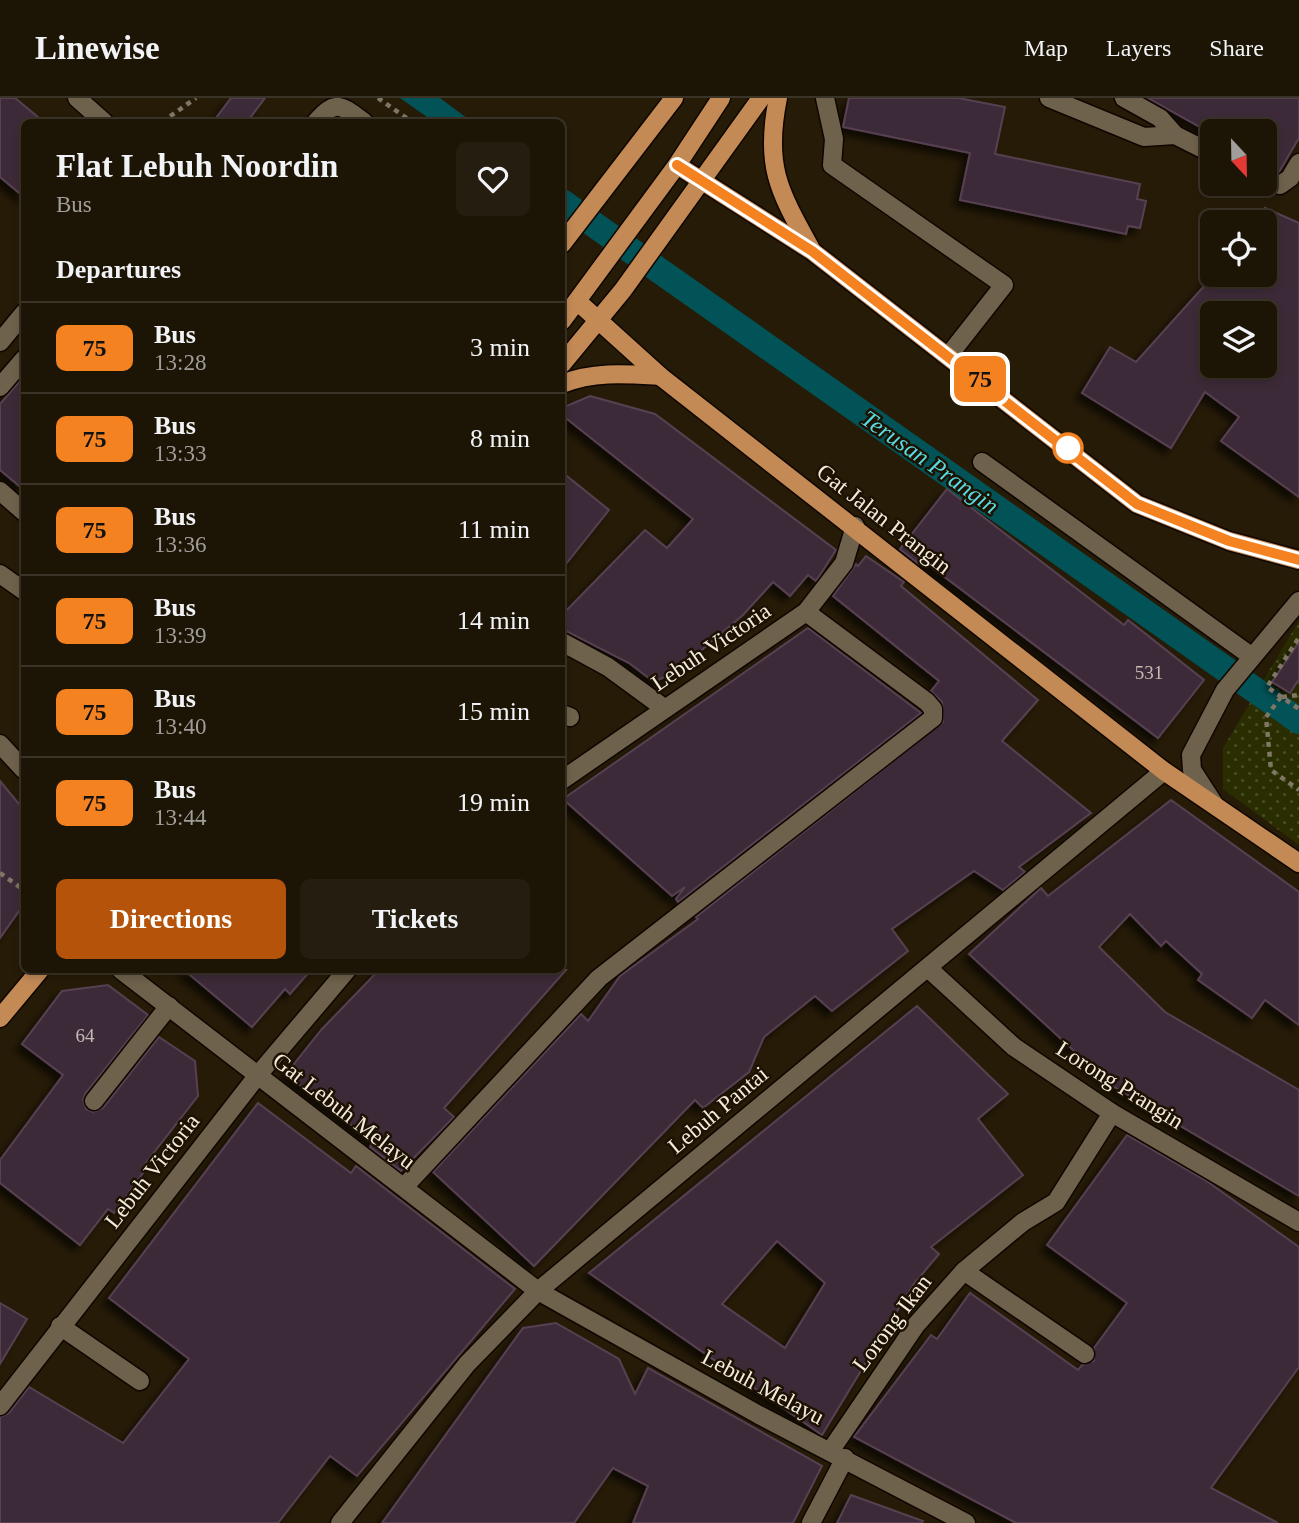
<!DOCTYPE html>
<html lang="en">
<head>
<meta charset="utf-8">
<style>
  body { margin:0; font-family:Georgia,serif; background:#251d0f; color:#f1f3f6; height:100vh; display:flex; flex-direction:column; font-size:26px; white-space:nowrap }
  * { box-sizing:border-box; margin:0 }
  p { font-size:23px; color:#a09e9a }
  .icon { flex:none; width:38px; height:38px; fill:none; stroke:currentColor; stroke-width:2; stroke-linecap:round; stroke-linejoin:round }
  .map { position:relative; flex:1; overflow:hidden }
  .details { position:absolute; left:21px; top:21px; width:544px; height:854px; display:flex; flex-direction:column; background:#1c1405; border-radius:10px; box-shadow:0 4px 10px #0003,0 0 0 2px #3a3327 }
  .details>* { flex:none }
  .badge { padding:0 14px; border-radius:10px; font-size:24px; line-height:46px }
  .needle { width:46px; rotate:158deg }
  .fabs { position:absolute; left:1200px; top:21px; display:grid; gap:14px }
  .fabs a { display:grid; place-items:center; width:77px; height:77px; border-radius:10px; background:#1c1405; box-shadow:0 4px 10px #0003,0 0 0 2px #3a3327; font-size:35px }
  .map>.badge { position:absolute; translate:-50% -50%; box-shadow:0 0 0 4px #fff }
  h2 { padding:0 35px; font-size:26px; line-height:63px }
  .round { display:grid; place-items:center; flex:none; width:74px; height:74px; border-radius:10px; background:#251d0f }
  .head { display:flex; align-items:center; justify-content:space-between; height:119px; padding:0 35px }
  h1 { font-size:33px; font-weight:600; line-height:52px }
  .primary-button { display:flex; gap:14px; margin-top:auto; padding:14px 35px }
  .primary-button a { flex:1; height:80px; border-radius:10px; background:#b45309; color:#fff; font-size:28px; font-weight:600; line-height:80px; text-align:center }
  .primary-button a+a { background:#251d0f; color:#f1f3f6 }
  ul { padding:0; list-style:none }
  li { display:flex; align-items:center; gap:21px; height:91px; padding:0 35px; border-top:2px solid #3a3327 }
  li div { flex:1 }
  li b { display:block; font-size:26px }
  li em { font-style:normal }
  li .badge { min-width:77px; font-weight:700; text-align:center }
  header { display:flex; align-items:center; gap:42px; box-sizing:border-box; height:98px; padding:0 35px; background:#1c1405; border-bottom:2px solid #3a3327 }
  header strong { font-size:33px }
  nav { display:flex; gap:38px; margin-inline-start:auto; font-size:24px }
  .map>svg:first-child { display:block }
  .park { fill:url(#park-dots) }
  .water { fill:#015357 }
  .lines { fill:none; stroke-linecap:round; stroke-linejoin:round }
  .canal { stroke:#015357; stroke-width:26 }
  .building { fill:#3d2a39; stroke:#564151; stroke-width:2; fill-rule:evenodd; filter:url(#shadow) }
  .minor-casing { stroke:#0f0600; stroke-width:21 }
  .major-casing { stroke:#0f0600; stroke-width:21 }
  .path { stroke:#7f7665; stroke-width:4.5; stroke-dasharray:5 5; stroke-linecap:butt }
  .minor { stroke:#6f624c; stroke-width:18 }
  .major { stroke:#c38a56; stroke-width:18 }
  .line-casing { stroke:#fff; stroke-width:16 }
  .line { stroke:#f58220; stroke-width:10 }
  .stop-dot { fill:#fff; stroke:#f58220; stroke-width:3.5 }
  .labels { text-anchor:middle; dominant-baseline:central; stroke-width:5; stroke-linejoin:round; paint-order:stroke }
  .number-label { font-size:19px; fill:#c5bbb5 }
  .street-label { font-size:23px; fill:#f2ebde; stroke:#1d1201 }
  .water-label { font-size:24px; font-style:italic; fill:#56dbe3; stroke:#1d1201 }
</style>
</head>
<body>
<header>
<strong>Linewise</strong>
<nav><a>Map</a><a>Layers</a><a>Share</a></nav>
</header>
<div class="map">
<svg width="1299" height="1425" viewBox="0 0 1299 1425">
  <defs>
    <pattern id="park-dots" width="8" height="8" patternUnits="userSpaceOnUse" patternTransform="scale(1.75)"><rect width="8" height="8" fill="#292d00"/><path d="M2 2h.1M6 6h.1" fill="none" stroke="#484c25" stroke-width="1.8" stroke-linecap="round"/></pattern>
    <filter id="shadow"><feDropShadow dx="-6" dy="6" stdDeviation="3.5" flood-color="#0009"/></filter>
  </defs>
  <rect width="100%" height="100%" fill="#261b07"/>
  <path class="park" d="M 1299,523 L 1299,747 L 1223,691 L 1223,650 Z"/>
  <path class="water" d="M 400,0 L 440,0 L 472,24 L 434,24 Z"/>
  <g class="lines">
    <path class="canal" d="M 562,104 L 1299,623"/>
  </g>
  <g class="building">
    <path d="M 0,0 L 15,0 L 44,24 L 24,24 L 24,99 L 0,79 Z"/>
    <path d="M 231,0 L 265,0 L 247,24 L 213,24 Z"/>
    <path d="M 849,0 L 958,0 L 1005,9 L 995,56 L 1140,86 L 1137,101 L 1146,103 L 1140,130 L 1128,128 L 1126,136 L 960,102 L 970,55 L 843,29 Z"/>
    <path d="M 1148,0 L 1299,0 L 1299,40 L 1279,74 L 1265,66 L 1265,33 L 1207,33 Z"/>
    <path d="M 1265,110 L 1299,125 L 1299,399 L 1221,343 L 1239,319 L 1205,294 L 1171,350 L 1082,295 L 1110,249 L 1136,264 L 1214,177 L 1265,177 ZM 1213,215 L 1265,215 L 1265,268 L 1213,268 Z"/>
    <path d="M 24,278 L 24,392 L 0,372 L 0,306 Z"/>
    <path d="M 590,298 L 655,316 L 836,452 L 816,483 L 808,477 L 790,498 L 773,484 L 743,517 L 677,573 L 654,584 L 629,565 L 562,531 L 562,517 L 645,432 L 667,450 L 693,421 L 562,317 L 562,310 Z"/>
    <path d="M 562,374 L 609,412 L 562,471 Z"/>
    <path d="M 947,391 L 1107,514 L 1124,527 L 1128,522 L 1204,582 L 1158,640 L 922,462 L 919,466 L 900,451 Z"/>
    <path d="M 866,458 L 904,484 L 901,488 L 1038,602 L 1002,643 L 1091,715 L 1019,769 L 1025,774 L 1003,792 L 974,773 L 892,831 L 908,853 L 832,913 L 815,898 L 764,939 L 749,974 L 703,1010 L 695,1002 L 534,1168 L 433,1074 L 581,916 L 588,923 L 620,878 L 698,821 L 696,819 L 943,624 L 942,604 L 931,593 L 939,583 L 833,498 L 856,466 L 858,468 Z"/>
    <path d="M 808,530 L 921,615 L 678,804 L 676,801 L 685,789 L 672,798 L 563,701 Z"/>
    <path d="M 1299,544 L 1299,581 L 1290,595 L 1272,584 Z"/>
    <path d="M 0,683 L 24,712 L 24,806 L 0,840 Z"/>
    <path d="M 1171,702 L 1299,794 L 1299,927 L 1265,902 L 1252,920 L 1198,882 L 1202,876 L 1166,843 L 1161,848 L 1130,816 L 1099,849 L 1165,914 L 1299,992 L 1299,1098 L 1111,987 L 969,856 L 1041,790 L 1048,798 Z"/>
    <path d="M 184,872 L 311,872 L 290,896 L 285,891 L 252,929 Z"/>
    <path d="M 379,872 L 566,872 L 444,1010 L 454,1019 L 401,1073 L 370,1049 L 373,1044 L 286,976 L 322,931 Z"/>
    <path d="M 108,887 L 148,917 L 85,996 L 83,1002 L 86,1011 L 93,1014 L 103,1010 L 159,939 L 195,963 L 198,998 L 145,1066 L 148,1068 L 114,1115 L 108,1111 L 80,1147 L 0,1085 L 0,1062 L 63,977 L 22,946 L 62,893 Z"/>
    <path d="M 917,908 L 1008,996 L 978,1021 L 1023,1077 L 931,1149 L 939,1156 L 913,1187 L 822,1337 L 589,1175 ZM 777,1143 L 825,1185 L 785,1250 L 722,1206 Z"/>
    <path d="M 258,1005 L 351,1075 L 356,1068 L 515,1191 L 357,1378 L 330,1358 L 278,1425 L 0,1425 L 0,1319 L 9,1315 L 29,1289 L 123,1345 L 189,1261 L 109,1200 Z"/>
    <path d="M 1127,1037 L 1208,1084 L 1299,1149 L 1299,1269 L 1211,1390 L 1278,1425 L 1016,1425 L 854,1339 L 931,1237 L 937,1241 L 970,1195 L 1078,1272 L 1082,1267 L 1094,1263 L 1094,1250 L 1127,1205 L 1047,1147 Z"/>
    <path d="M 0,1205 L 27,1221 L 0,1266 Z"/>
    <path d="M 556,1225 L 619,1261 L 635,1296 L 648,1270 L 822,1368 L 793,1425 L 633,1425 L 648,1388 L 613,1370 L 574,1425 L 382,1425 L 523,1230 Z"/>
    <path d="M 851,1397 L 923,1423 L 922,1425 L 837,1425 Z"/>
  </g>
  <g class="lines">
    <defs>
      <g id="minor">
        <path d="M 77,0 L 104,24"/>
        <path d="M 825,0 L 834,41 L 832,67 L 1004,187 L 949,257"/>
        <path d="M 1049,0 L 1144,39 L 1175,37 L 1213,56"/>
        <path d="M 1124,0 L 1160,20 L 1175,37"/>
        <path d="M 316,24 C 336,0 342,8 364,24"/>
        <path d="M 1265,84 L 1280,87 L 1290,80 L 1299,65"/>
        <path d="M 0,244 L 24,215"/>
        <path d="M 0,289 L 24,261"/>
        <path d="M 982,364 L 1251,558"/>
        <path d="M 0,393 L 24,414"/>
        <path d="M 0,476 L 24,493"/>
        <path d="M 562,544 L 608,569 L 664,610"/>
        <path d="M 562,616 L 570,619"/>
        <path d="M 0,646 L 24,672"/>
        <path d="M 562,682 L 806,514 L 844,465 L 855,428"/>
        <path d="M 1214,706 L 1192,672 L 1191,657 L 1225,592 L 1299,503"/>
        <path d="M 929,871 L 1014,949 L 1112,1015 L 1299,1124"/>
        <path d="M 121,872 L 538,1193 L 759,1317 L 966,1425"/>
        <path d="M 94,1003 L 169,908"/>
        <path d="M 404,1089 L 599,880 L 933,620 L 933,611 L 927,604 L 806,514"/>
        <path d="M 964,1173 L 1085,1256"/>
        <path d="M 60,1228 L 140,1283"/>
        <path d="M 0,1308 L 258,977 L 347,872"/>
        <path d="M 831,1352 L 916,1227 L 964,1173 L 1023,1124 L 1056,1104 L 1112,1015"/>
        <path d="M 340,1425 L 467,1266 L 538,1193 L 1164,673"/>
        <path d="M 811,1425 L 845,1360"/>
      </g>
      <g id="major">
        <path d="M 778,0 C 764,68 779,93 811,151"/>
        <path d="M 677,67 L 812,153 L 1137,406 L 1229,443 L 1299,462"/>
        <path d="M 562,146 L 674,0"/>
        <path d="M 577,203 L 660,278 L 1164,673 L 1299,765"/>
        <path d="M 562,223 L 677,67 L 721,0"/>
        <path d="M 562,266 L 623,192 L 761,0"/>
        <path d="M 562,286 C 594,273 627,276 660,278"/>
        <path d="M 0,920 L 40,872"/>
      </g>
    </defs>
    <use href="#minor" class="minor-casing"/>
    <use href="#major" class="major-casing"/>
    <g class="path">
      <path d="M 378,0 L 412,24"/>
      <path d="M 162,24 L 196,0"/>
      <path d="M 1298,541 L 1267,589 L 1299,611"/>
      <path d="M 1281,599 L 1266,619 L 1271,672 L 1299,692"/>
      <path d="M 1282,599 L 1299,597"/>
      <path d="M 0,775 L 24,792"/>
    </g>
    <use href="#minor" class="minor"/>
    <use href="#major" class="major"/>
  </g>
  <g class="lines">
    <defs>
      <path id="line" d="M 677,67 L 812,153 L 1137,406 L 1229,443 L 1299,462"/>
    </defs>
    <use href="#line" class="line-casing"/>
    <use href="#line" class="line"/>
  </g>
  <circle class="stop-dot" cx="1068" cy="350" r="14"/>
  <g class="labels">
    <g class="number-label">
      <text x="1149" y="574">531</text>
      <text x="85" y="937">64</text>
    </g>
    <g class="street-label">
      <text transform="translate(884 421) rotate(38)">Gat Jalan Prangin</text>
      <text transform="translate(711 549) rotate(-34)">Lebuh Victoria</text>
      <text transform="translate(1120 987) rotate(32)">Lorong Prangin</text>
      <text transform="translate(718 1012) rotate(-40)">Lebuh Pantai</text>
      <text transform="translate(344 1013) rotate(38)">Gat Lebuh Melayu</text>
      <text transform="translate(152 1073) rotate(-52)">Lebuh Victoria</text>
      <text transform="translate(892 1225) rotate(-53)">Lorong Ikan</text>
      <text transform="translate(763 1289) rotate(28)">Lebuh Melayu</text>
    </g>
    <g class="water-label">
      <text transform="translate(930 364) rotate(35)">Terusan Prangin</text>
    </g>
  </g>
</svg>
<div class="fabs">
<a><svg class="needle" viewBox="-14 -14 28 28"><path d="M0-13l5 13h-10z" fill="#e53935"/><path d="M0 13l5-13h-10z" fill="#a09e9a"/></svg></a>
<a><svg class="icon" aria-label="locate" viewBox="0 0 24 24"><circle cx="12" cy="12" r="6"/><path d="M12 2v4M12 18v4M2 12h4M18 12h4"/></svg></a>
<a><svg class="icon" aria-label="layers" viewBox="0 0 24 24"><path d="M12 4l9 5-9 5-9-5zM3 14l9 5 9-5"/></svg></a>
</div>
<b class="badge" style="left:980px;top:281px;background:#f58220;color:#111">75</b>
<section class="details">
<div class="head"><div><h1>Flat Lebuh Noordin</h1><p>Bus</p></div><a class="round"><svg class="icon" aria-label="heart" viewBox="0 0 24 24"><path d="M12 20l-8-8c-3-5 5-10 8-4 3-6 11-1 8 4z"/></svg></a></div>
<h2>Departures</h2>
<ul>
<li><span class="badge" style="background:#f58220;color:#111">75</span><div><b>Bus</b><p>13:28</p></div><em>3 min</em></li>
<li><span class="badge" style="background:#f58220;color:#111">75</span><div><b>Bus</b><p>13:33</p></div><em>8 min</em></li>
<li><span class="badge" style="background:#f58220;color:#111">75</span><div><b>Bus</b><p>13:36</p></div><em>11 min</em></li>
<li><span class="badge" style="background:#f58220;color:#111">75</span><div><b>Bus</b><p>13:39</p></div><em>14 min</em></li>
<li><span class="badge" style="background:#f58220;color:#111">75</span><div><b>Bus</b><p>13:40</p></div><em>15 min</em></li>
<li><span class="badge" style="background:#f58220;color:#111">75</span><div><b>Bus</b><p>13:44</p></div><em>19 min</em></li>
</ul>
<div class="primary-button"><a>Directions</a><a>Tickets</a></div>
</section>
</div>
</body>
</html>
